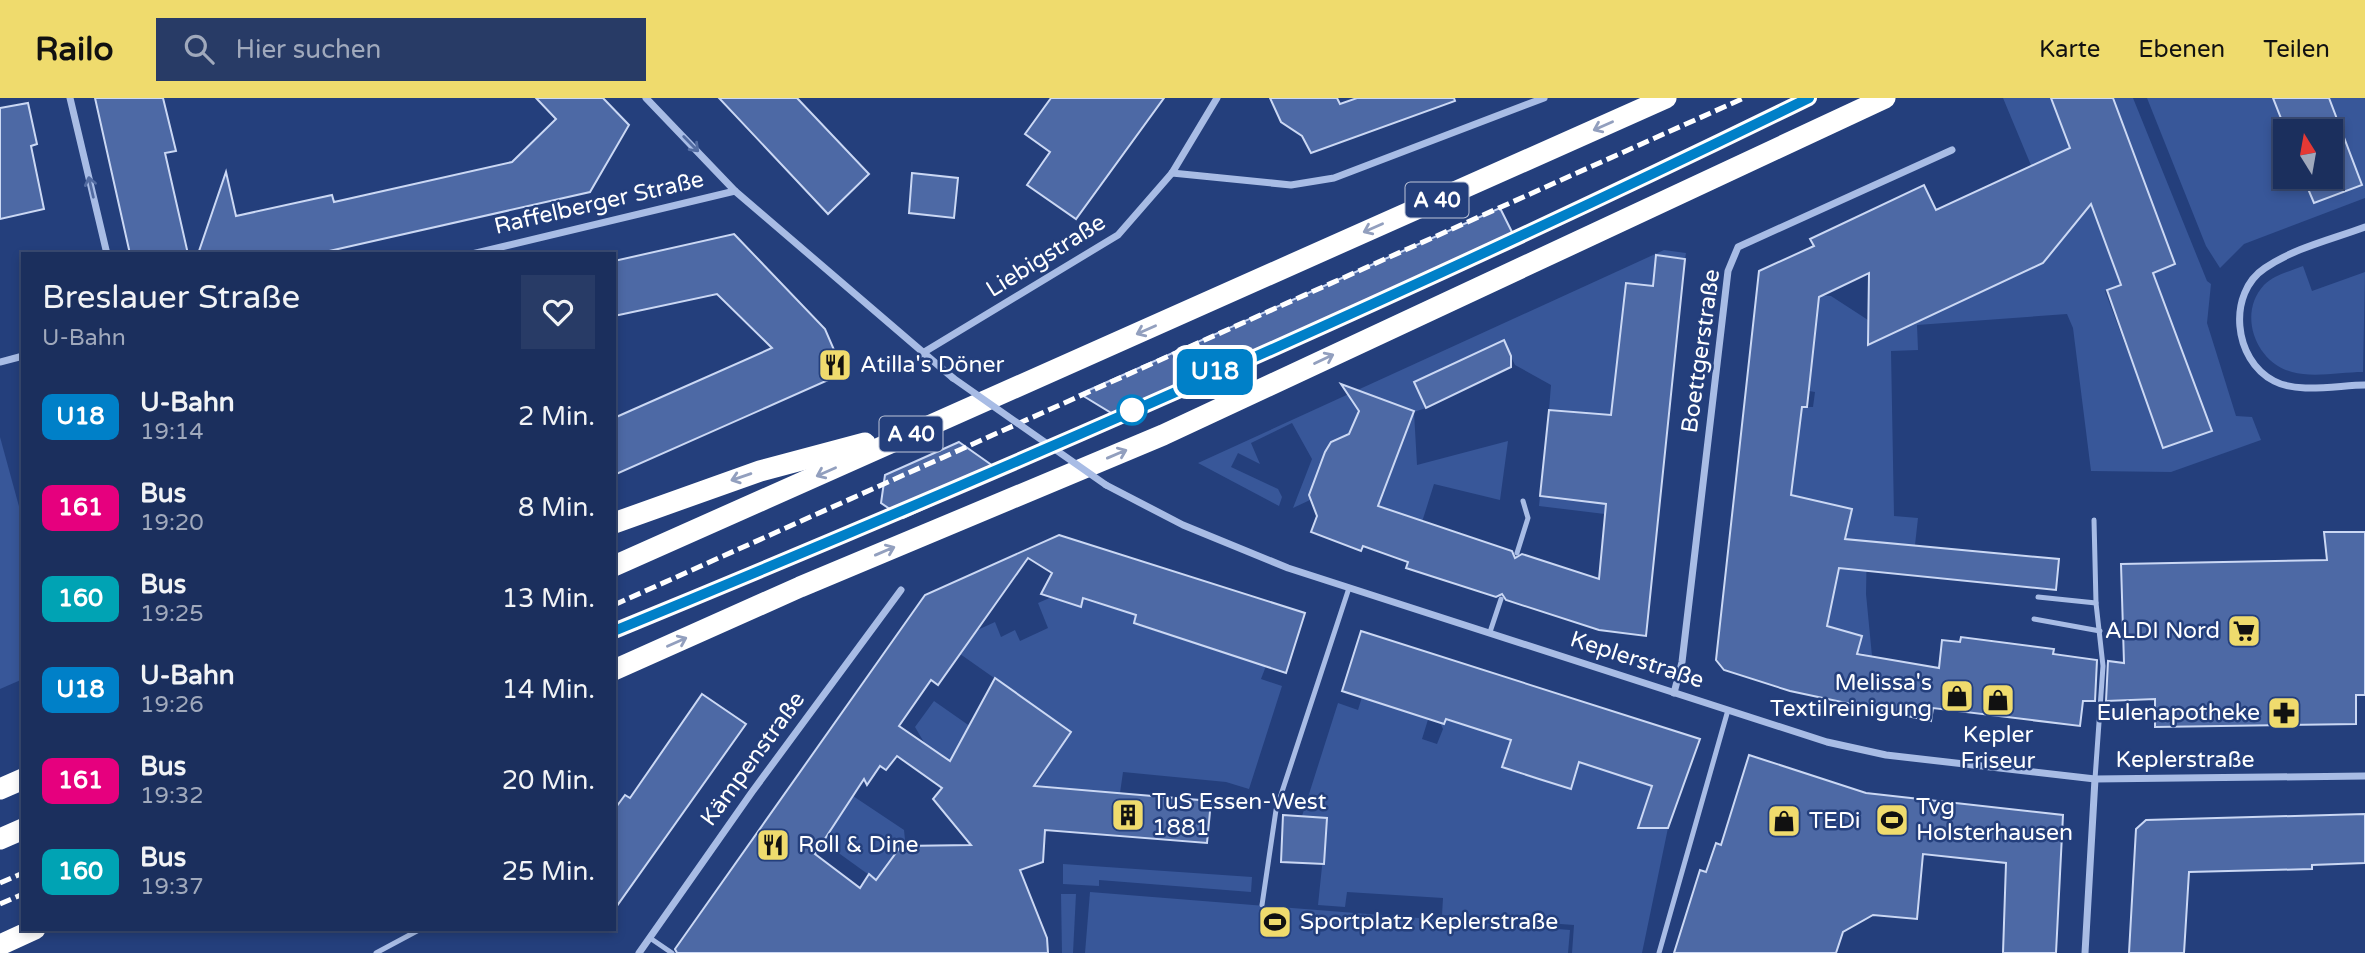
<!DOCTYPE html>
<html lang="de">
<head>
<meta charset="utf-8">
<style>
  body { margin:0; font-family:"Varela Round",sans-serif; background:#283b66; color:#f1f3f6; height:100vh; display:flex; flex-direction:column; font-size:26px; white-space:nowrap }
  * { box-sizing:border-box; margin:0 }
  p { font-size:23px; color:#a0a9bc }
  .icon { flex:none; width:38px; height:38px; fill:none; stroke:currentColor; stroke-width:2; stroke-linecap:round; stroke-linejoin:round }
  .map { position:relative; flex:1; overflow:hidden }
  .side { position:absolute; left:21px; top:154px; width:595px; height:679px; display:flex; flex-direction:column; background:#1b2f5d; border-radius:0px; box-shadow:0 4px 10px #0003,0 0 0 2px #394a72 }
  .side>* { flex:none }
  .badge { padding:0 14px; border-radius:10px; font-size:24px; line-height:46px }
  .needle { width:46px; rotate:349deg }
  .fabs { position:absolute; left:2273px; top:21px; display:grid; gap:14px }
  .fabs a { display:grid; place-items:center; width:70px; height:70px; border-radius:0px; background:#1b2f5d; box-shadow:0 4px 10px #0003,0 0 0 2px #394a72; font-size:35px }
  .map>.badge { position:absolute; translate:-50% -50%; box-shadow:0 0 0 4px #fff }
  .round { display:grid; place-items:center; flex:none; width:74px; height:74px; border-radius:0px; background:#283b66 }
  .head { display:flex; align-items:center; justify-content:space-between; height:119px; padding:0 21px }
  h1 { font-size:33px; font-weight:600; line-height:52px }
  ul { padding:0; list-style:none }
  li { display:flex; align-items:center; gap:21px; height:91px; padding:0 21px }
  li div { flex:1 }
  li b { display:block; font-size:26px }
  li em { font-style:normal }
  li .badge { min-width:77px; font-weight:700; text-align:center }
  header { display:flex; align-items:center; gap:42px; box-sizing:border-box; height:98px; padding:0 35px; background:#efdb6d; color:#111 }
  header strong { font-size:33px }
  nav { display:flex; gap:38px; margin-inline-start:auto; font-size:24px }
  .search { width:490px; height:63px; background:#283b66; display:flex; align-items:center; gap:18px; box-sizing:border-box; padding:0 24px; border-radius:0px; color:#a0a9bc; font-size:26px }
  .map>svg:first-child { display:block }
  .green { fill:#385799 }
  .building { fill:#4d69a5; stroke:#cbd8f4; stroke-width:2; fill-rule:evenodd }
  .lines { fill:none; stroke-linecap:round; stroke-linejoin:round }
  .service { stroke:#a8bce5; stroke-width:5 }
  .minor { stroke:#a8bce5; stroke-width:7 }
  .motorway { stroke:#fff; stroke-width:21 }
  .rail { stroke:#fff; stroke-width:5; stroke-dasharray:12 5; stroke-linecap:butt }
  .minor-bridge { stroke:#a8bce5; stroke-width:7 }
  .oneway { stroke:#929fbe }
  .oneway2 { stroke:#526ba1 }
  .line-casing { stroke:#fff; stroke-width:16 }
  .line { stroke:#0080c8; stroke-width:10 }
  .stop-dot { fill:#fff; stroke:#0080c8; stroke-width:3.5 }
  .labels { text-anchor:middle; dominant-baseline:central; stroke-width:5; stroke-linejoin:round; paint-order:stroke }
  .shield { fill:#243f7c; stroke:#bdc5d8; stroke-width:2 }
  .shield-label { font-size:21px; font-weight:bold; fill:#fff }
  .street-label { font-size:23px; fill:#fff; stroke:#243f7c }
  .poi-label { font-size:23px; fill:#fff; stroke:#243f7c; text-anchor:start }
</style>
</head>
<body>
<header>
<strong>Railo</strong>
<div class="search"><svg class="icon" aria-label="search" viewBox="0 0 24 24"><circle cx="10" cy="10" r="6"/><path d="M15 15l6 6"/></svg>Hier suchen</div>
<nav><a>Karte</a><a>Ebenen</a><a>Teilen</a></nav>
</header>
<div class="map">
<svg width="2365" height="855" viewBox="0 0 2365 855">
  <rect width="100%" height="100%" fill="#243f7c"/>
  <g class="green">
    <path d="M 2003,0 L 2051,0 L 2121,187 L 2105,193 L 2164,350 L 2212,333 L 2153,175 L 2175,166 L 2113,0 L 2133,0 L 2207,183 L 2211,186 L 2207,225 L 2236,318 L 2252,319 L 2261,342 L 2171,374 L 2091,373 L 2073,230 L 2067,216 L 1917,227 L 1918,252 L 1891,253 L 1894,418 L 1918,420 L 1915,447 L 1867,443 L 1866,496 L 1872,558 L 1857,554 L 1861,538 L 1827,528 L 1851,411 L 1830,406 L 1777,496 L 1802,309 L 1813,309 L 1815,294 L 1803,292 L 1819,197 L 1831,198 L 1868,222 L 1869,247 L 2043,165 L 2062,142 Z"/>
    <path d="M 2147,0 L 2273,0 L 2285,33 L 2286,79 L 2303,79 L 2314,105 L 2362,86 L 2337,20 L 2298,33 L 2336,19 L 2329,0 L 2365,0 L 2365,100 L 2244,146 L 2220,170 L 2206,148 Z"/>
    <path d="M 1664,152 L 1686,155 L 1685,161 L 1656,158 L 1653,188 L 1626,185 L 1612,309 L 1613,417 L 1539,408 L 1540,398 L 1577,315 L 1549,312 L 1551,287 L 1515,267 L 1503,242 L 1414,284 L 1426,310 L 1414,314 L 1417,367 L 1508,343 L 1500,402 L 1434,386 L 1422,424 L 1378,408 L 1414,314 L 1364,295 L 1348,341 L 1328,348 L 1310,402 L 1293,410 L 1312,361 L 1292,325 L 1251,345 L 1260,366 L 1238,355 L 1231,369 L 1278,391 L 1282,399 L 1279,408 L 1198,365 Z"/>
    <path d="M 2303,168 L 2312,193 L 2365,174 L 2363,274 C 2342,274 2313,280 2292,274 C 2256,265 2237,216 2264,187 C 2274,177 2291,173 2303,168 Z"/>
    <path d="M 0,339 L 23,423 L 23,581 L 0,591 Z"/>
    <path d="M 1061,495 L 1136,517 L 1134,526 L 1266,568 L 1261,581 L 1282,588 L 1249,691 L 1226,684 L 1123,674 L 1120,695 L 1036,688 L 1071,634 L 953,551 L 962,539 L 995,524 L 1001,539 L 1015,532 L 1020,543 L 1048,530 L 1038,505 Z"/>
    <path d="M 1362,599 L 1431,612 L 1422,641 L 1437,646 L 1443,631 L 1438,620 L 1513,639 L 1502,670 L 1570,691 L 1579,664 L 1630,681 L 1633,671 L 1677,705 L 1646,705 L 1638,729 L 1668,730 L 1642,855 L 1572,855 L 1574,827 L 1442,817 L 1443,800 L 1347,794 L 1345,809 L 1318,807 L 1327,720 L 1302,718 L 1338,605 L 1358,612 Z"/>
    <path d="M 934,603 L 974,631 L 962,641 L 950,663 L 925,646 L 915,629 Z"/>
    <path d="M 853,698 L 904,732 L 905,742 L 876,782 L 822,743 Z"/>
    <path d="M 1063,766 L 1252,779 L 1251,794 L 1099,782 L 1099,788 L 1063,786 Z"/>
    <path d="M 1090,794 L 1570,832 L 1568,855 L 1085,855 Z"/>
    <path d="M 1061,796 L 1076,796 L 1073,855 L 1062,855 Z"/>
  </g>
  <g class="building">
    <path d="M 95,0 L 163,0 L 176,53 L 165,55 L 188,156 L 130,156 Z"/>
    <path d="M 536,0 L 603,0 L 629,27 L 590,94 L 316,156 L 198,156 L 226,74 L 236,118 L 332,97 L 334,104 L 512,64 L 556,21 Z"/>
    <path d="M 719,0 L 797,0 L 869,76 L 828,116 Z"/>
    <path d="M 1051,0 L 1164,0 L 1076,121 L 1027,87 L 1050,54 L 1025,36 Z"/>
    <path d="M 1270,0 L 1337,0 L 1340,6 L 1357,0 L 1454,0 L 1455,3 L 1311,55 L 1302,38 L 1281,24 Z"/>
    <path d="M 2051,0 L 2113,0 L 2175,166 L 2153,175 L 2212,333 L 2163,350 L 2107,192 L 2121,187 L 2091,106 L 2043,165 L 1868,247 L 1869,175 L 1819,199 L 1807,309 L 1802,309 L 1791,397 L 1852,411 L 1845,441 L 2059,461 L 2056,492 L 1839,470 L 1827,528 L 1862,538 L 1857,556 L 1939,570 L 1942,542 L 1960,544 L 1961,539 L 2054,551 L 2053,556 L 2097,562 L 2095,603 L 2083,603 L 2080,628 L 1933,610 L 1931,623 L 1790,593 L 1724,572 L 1716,562 L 1759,173 L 1814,148 L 1810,141 L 1924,87 L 1936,112 L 2070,50 Z"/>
    <path d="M 2273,0 L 2329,0 L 2362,87 L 2314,105 L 2303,79 L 2331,79 L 2331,33 L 2286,33 Z"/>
    <path d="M 28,5 L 37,46 L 31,48 L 44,111 L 0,121 L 0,10 Z"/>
    <path d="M 912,75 L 958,80 L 954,120 L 909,115 Z"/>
    <path d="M 1500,110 L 1515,140 L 1118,319 L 1080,296 Z"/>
    <path d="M 734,136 L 825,231 L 844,275 L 614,377 L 614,320 L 772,250 L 717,196 L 614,218 L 614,163 Z"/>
    <path d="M 1656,157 L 1685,161 L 1646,538 L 1599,532 L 1506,502 L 1502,496 L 1496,499 L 1406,470 L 1408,464 L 1363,448 L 1361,453 L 1311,434 L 1317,418 L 1309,397 L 1325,354 L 1331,344 L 1349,336 L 1359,313 L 1341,286 L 1414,313 L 1378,408 L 1512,453 L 1515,460 L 1522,456 L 1599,481 L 1606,406 L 1540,398 L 1549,312 L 1611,317 L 1626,185 L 1653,188 Z"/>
    <path d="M 1504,242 L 1511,258 L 1511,269 L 1426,310 L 1414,284 Z"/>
    <path d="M 959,344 L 1003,375 L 903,420 L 881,405 L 885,377 Z"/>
    <path d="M 2324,434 L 2365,434 L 2365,597 L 2356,597 L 2356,626 L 2155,629 L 2155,601 L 2106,603 L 2108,563 L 2124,565 L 2121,466 L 2327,462 Z"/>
    <path d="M 1059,437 L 1305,515 L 1286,575 L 1134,525 L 1136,517 L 1083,500 L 1081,509 L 1041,496 L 1052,475 L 1028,460 L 938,587 L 931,582 L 899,628 L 950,663 L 995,580 L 1071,634 L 1034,688 L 1211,703 L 1207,745 L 1045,732 L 1043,764 L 1020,772 L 1047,840 L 1048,855 L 677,855 L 675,851 L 925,497 ZM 897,658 L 942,690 L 933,701 L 971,747 L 901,748 L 876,782 L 869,776 L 860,790 L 815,756 L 864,681 L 867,687 L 880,668 L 886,672 Z"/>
    <path d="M 1361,533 L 1700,641 L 1668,730 L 1638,730 L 1652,688 L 1579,664 L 1571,691 L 1539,681 L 1502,669 L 1511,642 L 1446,621 L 1444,626 L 1342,593 Z"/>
    <path d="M 702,596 L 746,626 L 614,812 L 614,712 L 625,697 L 630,700 Z"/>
    <path d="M 1749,657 L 1866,695 L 2063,717 L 2056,855 L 2003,855 L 2006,765 L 1923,756 L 1917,821 L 1873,817 L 1843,834 L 1836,855 L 1674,855 L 1700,772 L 1706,774 L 1716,745 L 1721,747 Z"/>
    <path d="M 2365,716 L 2365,765 L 2312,767 L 2312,771 L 2189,774 L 2184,855 L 2129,855 L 2136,731 L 2146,722 Z"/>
    <path d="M 1283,717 L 1327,720 L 1324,766 L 1281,764 Z"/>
  </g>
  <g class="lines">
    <g class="service">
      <path d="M 2094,422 L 2096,505 L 2103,568 L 2095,681"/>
      <path d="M 1517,455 L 1528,420 L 1523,403"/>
      <path d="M 2038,499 L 2096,505"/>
      <path d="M 2034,521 L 2100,533"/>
      <path d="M 1490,534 L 1501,501"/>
      <path d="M 1262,807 L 1276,712 L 1349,490"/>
      <path d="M 650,840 L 672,855"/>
      <path d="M 376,855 L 417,833"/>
      <path d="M 1659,855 L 1728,612"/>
    </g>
    <g class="minor">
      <path d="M 70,0 L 107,156"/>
      <path d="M 646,0 L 735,93 L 953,280"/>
      <path d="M 1172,75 L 1291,87 L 1334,80 L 1544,0"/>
      <path d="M 2365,129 C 2333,141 2294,150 2265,170 C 2227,195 2233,262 2274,283 C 2298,296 2339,287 2365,287"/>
      <path d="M 472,156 L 735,93"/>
      <path d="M 921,256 L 1118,137 L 1172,75 L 1217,0"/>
      <path d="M 0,264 L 23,258"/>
      <path d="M 1106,387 L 1183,427 L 1288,470 L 1827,644 L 1886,657 L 2095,681 L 2365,678"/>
      <path d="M 1674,595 L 1682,564 L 1728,173 L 1738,149 L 1952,52"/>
      <path d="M 639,855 L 752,694 L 901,492"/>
      <path d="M 2085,855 L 2095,681"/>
    </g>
    <g class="motorway">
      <path d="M 614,425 L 760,373 L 865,345"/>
      <path d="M 614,468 L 1666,0"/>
      <path d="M 614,572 L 800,489 L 1163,337 L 1885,0"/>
      <path d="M 0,691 L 23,681"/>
      <path d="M 0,741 L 23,731"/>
      <path d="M 0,847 L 35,831"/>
    </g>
    <g class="rail">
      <path d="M 614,507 L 1744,0"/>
      <path d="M 614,533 C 1018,367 1418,192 1810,0"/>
      <path d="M 0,785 L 23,775"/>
      <path d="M 0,806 L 23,796"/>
    </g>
    <path class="minor-bridge" d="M 953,280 L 1106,387"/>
  </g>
  <defs><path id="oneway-shaft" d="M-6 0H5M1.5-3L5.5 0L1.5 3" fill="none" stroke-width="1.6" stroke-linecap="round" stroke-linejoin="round" transform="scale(1.75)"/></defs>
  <g class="oneway">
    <use href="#oneway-shaft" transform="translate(1603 28) rotate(156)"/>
    <use href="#oneway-shaft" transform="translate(1373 130) rotate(156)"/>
    <use href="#oneway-shaft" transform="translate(1146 232) rotate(156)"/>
    <use href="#oneway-shaft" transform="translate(1324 261) rotate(-25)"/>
    <use href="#oneway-shaft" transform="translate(1117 356) rotate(-23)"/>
    <use href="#oneway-shaft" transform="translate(826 374) rotate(156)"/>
    <use href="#oneway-shaft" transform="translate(741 379) rotate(161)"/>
    <use href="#oneway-shaft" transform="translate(885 453) rotate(-23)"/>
    <use href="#oneway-shaft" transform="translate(677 544) rotate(-24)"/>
  </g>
  <g class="oneway2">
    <use href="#oneway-shaft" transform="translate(691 46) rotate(46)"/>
    <use href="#oneway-shaft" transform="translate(91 89) rotate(-103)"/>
  </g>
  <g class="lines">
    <defs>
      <path id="line" d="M 614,533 C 1018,367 1418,192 1809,0"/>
    </defs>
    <use href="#line" class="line-casing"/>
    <use href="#line" class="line"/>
  </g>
  <defs>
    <symbol id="restaurant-square" viewBox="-11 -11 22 22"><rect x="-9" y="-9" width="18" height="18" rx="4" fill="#efdb6d" stroke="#243f7c"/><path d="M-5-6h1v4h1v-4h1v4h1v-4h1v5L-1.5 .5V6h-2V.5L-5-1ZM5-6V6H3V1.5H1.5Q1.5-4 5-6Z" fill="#111"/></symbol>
    <symbol id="supermarket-square" viewBox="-11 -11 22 22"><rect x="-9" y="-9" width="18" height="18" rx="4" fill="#efdb6d" stroke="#243f7c"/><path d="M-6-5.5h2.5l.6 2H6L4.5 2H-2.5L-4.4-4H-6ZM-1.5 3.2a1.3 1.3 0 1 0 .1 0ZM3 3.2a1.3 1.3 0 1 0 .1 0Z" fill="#111"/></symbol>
    <symbol id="shop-square" viewBox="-11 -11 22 22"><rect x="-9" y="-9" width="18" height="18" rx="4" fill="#efdb6d" stroke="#243f7c"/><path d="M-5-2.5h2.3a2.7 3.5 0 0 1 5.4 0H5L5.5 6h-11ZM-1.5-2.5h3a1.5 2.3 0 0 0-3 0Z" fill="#111"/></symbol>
    <symbol id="pharmacy-square" viewBox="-11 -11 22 22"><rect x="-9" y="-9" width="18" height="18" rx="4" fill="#efdb6d" stroke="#243f7c"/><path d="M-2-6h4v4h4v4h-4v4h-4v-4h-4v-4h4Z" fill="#111"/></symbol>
    <symbol id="building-square" viewBox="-11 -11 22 22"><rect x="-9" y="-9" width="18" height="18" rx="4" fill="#efdb6d" stroke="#243f7c"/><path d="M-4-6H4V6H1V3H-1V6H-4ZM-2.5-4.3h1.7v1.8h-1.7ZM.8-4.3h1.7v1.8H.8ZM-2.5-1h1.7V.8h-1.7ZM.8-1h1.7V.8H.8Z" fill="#111"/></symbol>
    <symbol id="stadium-square" viewBox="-11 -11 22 22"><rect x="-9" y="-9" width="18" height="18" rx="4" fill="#efdb6d" stroke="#243f7c"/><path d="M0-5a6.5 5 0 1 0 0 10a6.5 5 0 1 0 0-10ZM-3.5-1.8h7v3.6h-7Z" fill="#111"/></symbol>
  </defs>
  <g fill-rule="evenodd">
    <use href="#restaurant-square" x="816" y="248" width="38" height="38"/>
    <use href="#supermarket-square" x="2225" y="514" width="38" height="38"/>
    <use href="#shop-square" x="1938" y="579" width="38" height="38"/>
    <use href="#shop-square" x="1979" y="583" width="38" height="38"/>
    <use href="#pharmacy-square" x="2265" y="596" width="38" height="38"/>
    <use href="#building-square" x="1109" y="698" width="38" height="38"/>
    <use href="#stadium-square" x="1873" y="703" width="38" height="38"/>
    <use href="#shop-square" x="1765" y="704" width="38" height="38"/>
    <use href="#restaurant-square" x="754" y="728" width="38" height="38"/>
    <use href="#stadium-square" x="1256" y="805" width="38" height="38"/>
  </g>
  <circle class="stop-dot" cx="1132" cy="312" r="14"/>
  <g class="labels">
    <g class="shield">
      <rect x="1405.5" y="84.5" width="63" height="35" rx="5"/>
      <rect x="879.5" y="318.5" width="63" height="35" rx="5"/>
    </g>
    <g class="shield-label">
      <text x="1437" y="102">A 40</text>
      <text x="911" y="336">A 40</text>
    </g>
    <g class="street-label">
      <text transform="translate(599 105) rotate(-13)">Raffelberger Straße</text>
      <text transform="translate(1046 158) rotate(-32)">Liebigstraße</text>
      <text transform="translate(1701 253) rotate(-82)">Boettgerstraße</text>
      <text transform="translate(1637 562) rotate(18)">Keplerstraße</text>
      <text transform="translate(753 661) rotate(-54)">Kämpenstraße</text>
      <text x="2185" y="662">Keplerstraße</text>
    </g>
    <g class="poi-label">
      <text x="860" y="267">Atilla's Döner</text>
      <text x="2220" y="533" text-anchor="end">ALDI Nord</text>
      <text x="1932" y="585" text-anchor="end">Melissa's<tspan x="1932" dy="26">Textilreinigung</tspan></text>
      <text x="2260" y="615" text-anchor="end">Eulenapotheke</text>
      <text x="1998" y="637" text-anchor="middle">Kepler<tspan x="1998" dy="26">Friseur</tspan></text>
      <text x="1152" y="704">TuS Essen-West<tspan x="1152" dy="26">1881</tspan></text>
      <text x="1916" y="709">Tvg<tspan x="1916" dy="26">Holsterhausen</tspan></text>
      <text x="1809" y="723">TEDi</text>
      <text x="798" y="747">Roll &amp; Dine</text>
      <text x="1300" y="824">Sportplatz Keplerstraße</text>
    </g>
  </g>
</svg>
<div class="fabs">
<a><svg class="needle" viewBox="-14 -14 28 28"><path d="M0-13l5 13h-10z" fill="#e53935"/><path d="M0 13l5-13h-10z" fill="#a0a9bc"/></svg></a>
</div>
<b class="badge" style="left:1215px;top:274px;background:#0080c8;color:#fff">U18</b>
<section class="side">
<div class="head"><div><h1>Breslauer Straße</h1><p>U-Bahn</p></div><a class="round"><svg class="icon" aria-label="heart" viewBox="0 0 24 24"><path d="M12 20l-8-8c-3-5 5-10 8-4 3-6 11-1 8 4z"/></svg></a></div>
<ul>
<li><span class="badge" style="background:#0080c8;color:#fff">U18</span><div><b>U-Bahn</b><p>19:14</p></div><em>2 Min.</em></li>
<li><span class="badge" style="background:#e6007e;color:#fff">161</span><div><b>Bus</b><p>19:20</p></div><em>8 Min.</em></li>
<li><span class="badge" style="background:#00a3b4;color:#fff">160</span><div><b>Bus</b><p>19:25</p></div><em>13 Min.</em></li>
<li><span class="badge" style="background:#0080c8;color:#fff">U18</span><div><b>U-Bahn</b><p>19:26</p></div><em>14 Min.</em></li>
<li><span class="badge" style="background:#e6007e;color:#fff">161</span><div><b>Bus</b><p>19:32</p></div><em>20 Min.</em></li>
<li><span class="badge" style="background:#00a3b4;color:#fff">160</span><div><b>Bus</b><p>19:37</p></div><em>25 Min.</em></li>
</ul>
</section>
</div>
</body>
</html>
